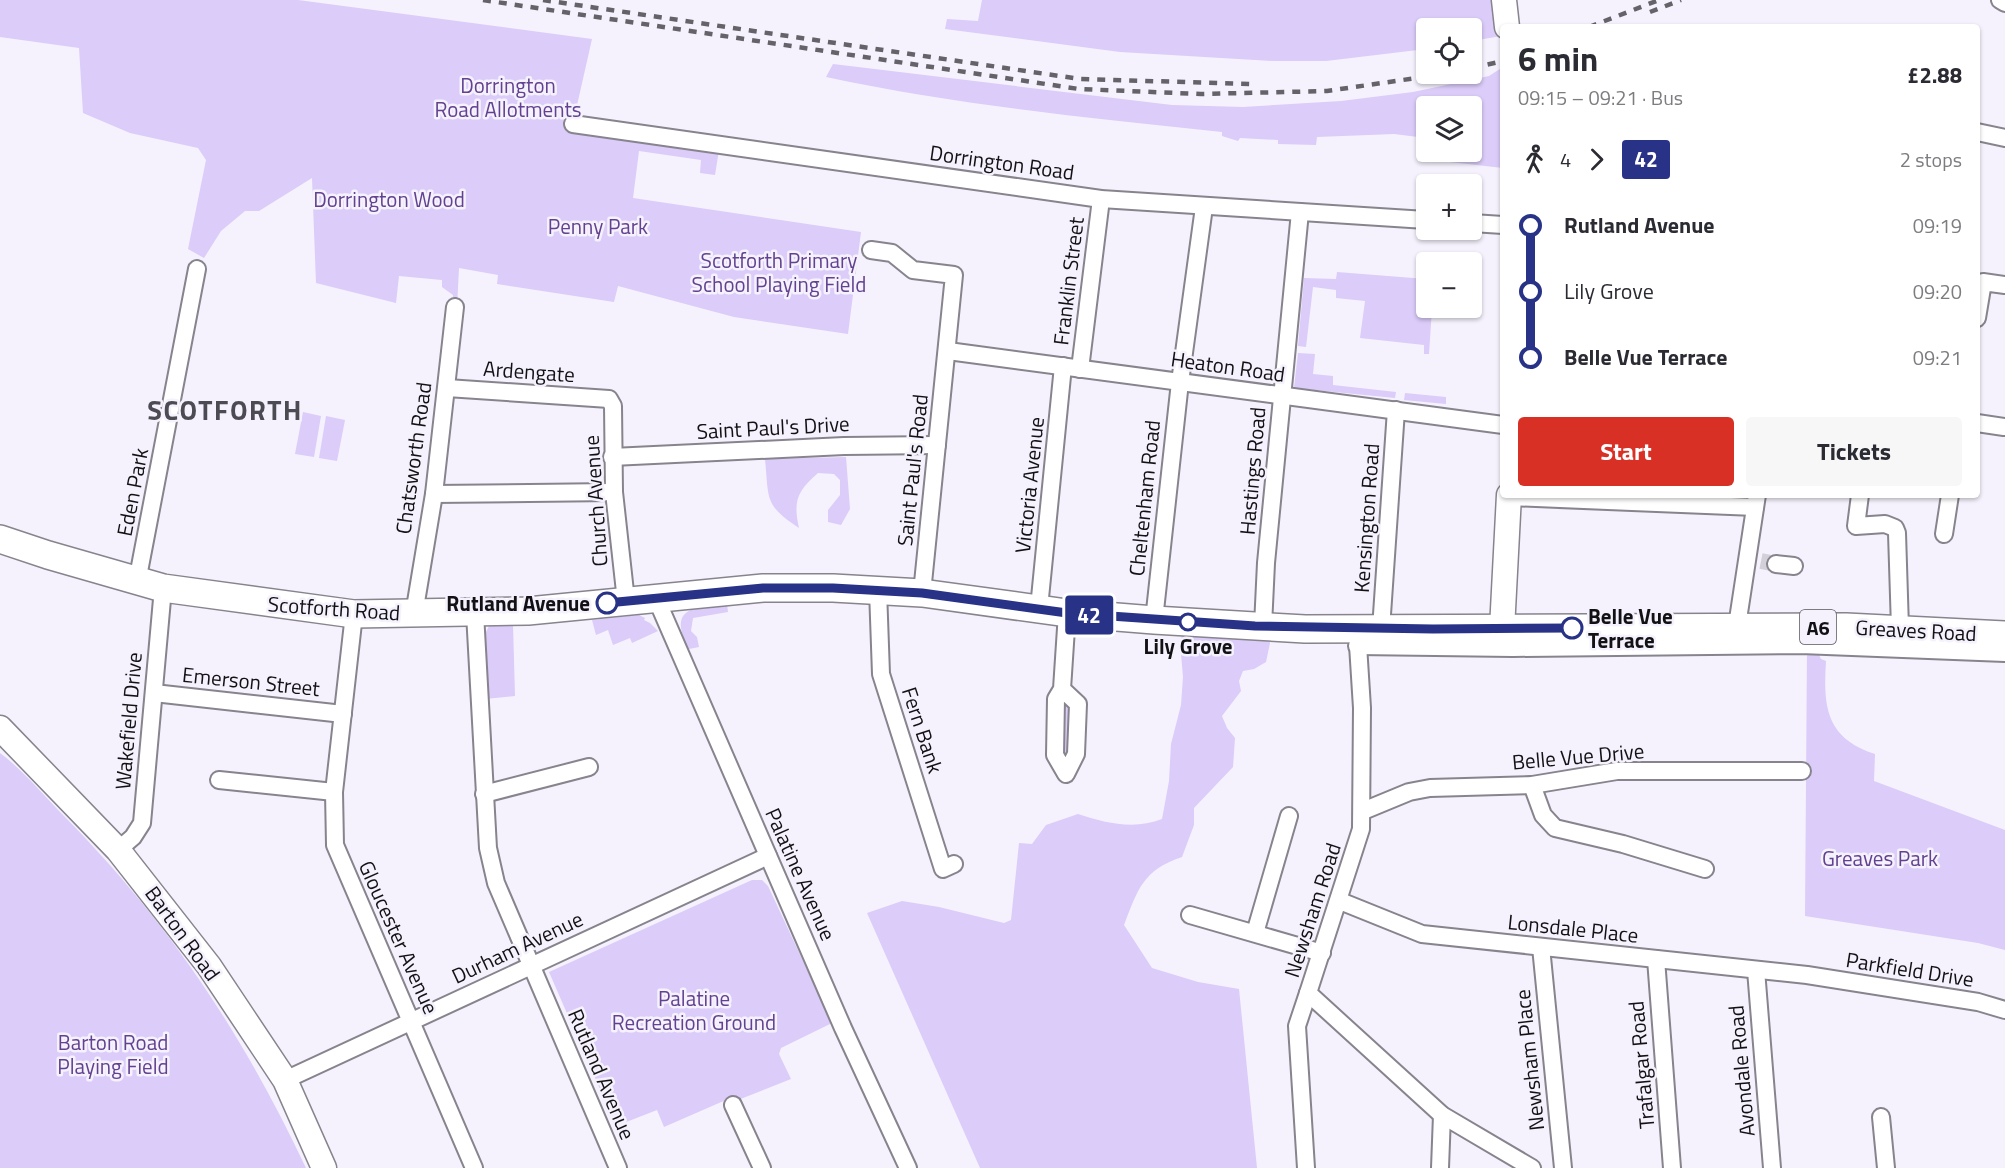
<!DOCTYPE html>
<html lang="en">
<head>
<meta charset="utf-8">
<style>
  body { margin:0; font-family:"Titillium Web",sans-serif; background:#f7f7f7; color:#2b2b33; height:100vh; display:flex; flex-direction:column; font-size:22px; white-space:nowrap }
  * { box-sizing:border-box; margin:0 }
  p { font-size:20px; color:#7c7c81 }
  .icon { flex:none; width:33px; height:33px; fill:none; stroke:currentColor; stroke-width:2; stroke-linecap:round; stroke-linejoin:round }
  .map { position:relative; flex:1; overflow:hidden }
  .panel { position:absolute; left:1500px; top:24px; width:480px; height:474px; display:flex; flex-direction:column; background:#fff; border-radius:6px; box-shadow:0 2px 4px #0004 }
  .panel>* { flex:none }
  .badge { padding:0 12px; border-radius:4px; font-size:21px; line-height:39px }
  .buttons { position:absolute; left:1416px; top:18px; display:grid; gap:12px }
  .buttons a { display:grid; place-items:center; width:66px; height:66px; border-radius:6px; background:#fff; box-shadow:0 2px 4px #0004; font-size:30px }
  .map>.badge { position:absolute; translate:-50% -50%; box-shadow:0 0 0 3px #fff }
  .legs { display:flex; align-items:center; gap:9px; height:66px; padding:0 18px; font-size:20px }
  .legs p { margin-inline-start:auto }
  .headline { display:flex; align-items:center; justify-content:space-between; height:102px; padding:0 18px }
  h1 { font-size:33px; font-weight:700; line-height:45px }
  .cta { display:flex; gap:12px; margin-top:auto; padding:12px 18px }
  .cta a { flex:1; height:69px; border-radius:6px; background:#d93025; color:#fff; font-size:24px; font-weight:700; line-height:69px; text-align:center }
  .cta a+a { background:#f7f7f7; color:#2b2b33 }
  ul { padding:0 18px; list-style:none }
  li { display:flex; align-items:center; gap:21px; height:66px; font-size:22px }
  li i { display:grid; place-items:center; width:9px; height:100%; margin:0 8px; background:currentColor }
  li i::after { content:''; width:15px; height:15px; margin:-8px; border:4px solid; border-radius:50%; background:#fff }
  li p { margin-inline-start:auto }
  li:first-child i { background:linear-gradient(#0000 50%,currentColor 0) }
  li:last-child i { background:linear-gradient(currentColor 50%,#0000 0) }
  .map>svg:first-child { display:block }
  .green { fill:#dbccf9 }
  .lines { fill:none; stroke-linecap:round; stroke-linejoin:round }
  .street-tunnel { stroke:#d3d0da; stroke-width:16; stroke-dasharray:16 8; stroke-linecap:butt }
  .street-casing { stroke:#87848d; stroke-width:20 }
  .secondary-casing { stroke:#87848d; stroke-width:27 }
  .primary-casing { stroke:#87848d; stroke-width:30 }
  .street { stroke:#fff; stroke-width:16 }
  .secondary { stroke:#fff; stroke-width:24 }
  .primary { stroke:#fff; stroke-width:27 }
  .rail { stroke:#656369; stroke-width:4.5; stroke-dasharray:8 8; stroke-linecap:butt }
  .line-1-casing { stroke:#fff; stroke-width:14 }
  .line-1 { stroke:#283286; stroke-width:9 }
  .stop-1-dot { fill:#fff; stroke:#283286; stroke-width:3 }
  .labels { text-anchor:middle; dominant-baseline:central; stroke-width:5; stroke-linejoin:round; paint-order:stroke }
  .shield { fill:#f5f2fd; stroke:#56545a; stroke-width:1.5 }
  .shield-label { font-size:20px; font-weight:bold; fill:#121114 }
  .park-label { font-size:21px; fill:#624290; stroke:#f5f2fd }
  .street-label { font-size:21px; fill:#121114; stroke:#f5f2fd }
  .stop-label { font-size:21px; font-weight:bold; fill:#121114; stroke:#f5f2fd; text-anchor:end }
  .district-label { font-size:27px; font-weight:bold; letter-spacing:1.5px; fill:#4c4a52; stroke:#f5f2fd }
</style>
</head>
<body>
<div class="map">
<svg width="2005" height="1168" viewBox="0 0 2005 1168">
  <rect width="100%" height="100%" fill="#f5f2fd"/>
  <g class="green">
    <path d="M 0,0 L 298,0 L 592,39 L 573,123 L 720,144 L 715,175 L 700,173 L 701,160 L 639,151 L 633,198 L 861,232 L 848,334 L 734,317 L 618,286 L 614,302 L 497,284 L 498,275 L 459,268 L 457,307 L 453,307 L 453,295 L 442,287 L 442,280 L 399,276 L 396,303 L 316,283 L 312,178 L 259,211 L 245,211 L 221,231 L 204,258 L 188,249 L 206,160 L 198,148 L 130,133 L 83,113 L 79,48 L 0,37 Z"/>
    <path d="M 982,0 L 1496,0 L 1501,36 L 1472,41 L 1472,28 L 1426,28 L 1426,49 L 1326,61 L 1274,61 L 1120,52 L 945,29 L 947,19 L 978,21 Z"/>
    <path d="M 833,64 L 1172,105 L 1243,107 L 1341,101 L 1413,92 L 1489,76 L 1503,67 L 1503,168 L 1432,160 L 1433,152 L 1472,152 L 1472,106 L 1426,106 L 1426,138 L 1394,134 L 1317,137 L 1316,145 L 1278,144 L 1278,140 L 1240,138 L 1238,141 L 1222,136 L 1222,132 C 1089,118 957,105 826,77 Z"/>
    <path d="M 1337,272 L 1426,279 L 1426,308 L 1432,308 L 1429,354 L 1424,354 L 1424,345 L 1360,338 L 1365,301 L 1336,298 L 1336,290 L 1313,287 L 1306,347 L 1298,346 L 1304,278 L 1336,279 Z"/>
    <path d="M 1298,353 L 1315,354 L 1313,374 L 1333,376 L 1333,385 L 1396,392 L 1395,398 L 1294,388 Z"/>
    <path d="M 1405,393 L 1446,397 L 1446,404 L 1404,400 Z"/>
    <path d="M 303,412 L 321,416 L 314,457 L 295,454 Z"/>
    <path d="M 326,416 L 345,420 L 337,461 L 319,458 Z"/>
    <path d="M 846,457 L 850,509 L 841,525 L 828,522 L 828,510 L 840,495 L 840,480 L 834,474 L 818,473 C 797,491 793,501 799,528 C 764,505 769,499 765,459 Z"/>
    <path d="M 727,603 L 728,612 L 693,618 L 691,631 L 697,637 L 699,647 L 689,649 C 668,608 691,608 727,603 Z"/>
    <path d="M 639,615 L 645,618 L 644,620 L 650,623 L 658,631 L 632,643 L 630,638 L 613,645 L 608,630 L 596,635 L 592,620 Z"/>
    <path d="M 513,625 L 515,696 L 485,699 L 485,634 L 489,626 Z"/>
    <path d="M 1184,630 L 1268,635 L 1270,643 L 1266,662 L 1254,669 L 1243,671 L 1239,681 L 1241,691 L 1222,716 L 1227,728 L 1235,738 L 1233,767 L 1194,808 L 1194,825 L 1182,857 C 1143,870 1138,889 1124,925 L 1152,968 L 1198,982 L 1239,989 L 1257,1168 L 980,1168 L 867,913 L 902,901 L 939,907 L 1004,923 L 1011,920 L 1019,843 L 1032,844 L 1046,825 L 1078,814 C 1104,823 1135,830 1162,819 L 1169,781 L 1171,744 L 1181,705 L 1183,677 L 1180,642 Z"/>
    <path d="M 1807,650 L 1817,651 L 1821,659 L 1826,661 C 1823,707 1826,738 1875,754 L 1874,781 L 2005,830 L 2005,950 L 1978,943 L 1805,916 Z"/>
    <path d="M 1067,701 L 1073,708 L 1071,752 L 1065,759 L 1061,752 L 1061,707 Z"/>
    <path d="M 0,753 C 24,771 44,796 65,817 C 170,924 242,1033 306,1168 L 0,1168 Z"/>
    <path d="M 752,880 L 762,880 L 768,886 L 832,1023 L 781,1048 L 779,1054 L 791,1079 L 738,1100 L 735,1096 L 664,1127 L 657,1110 L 616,1126 L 549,972 Z"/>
  </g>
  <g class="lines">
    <path class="street-tunnel" d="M 1761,561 L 1776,564"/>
    <defs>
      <g id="street">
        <path d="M 2000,0 L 2005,3"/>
        <path d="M 573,124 L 1101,199 L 1426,220"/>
        <path d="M 1977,132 L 2005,138"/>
        <path d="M 1472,223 L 1503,225"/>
        <path d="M 871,250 L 892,253 L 913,270 L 954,275 L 922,593"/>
        <path d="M 1977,318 L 1983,282 L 2005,285"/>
        <path d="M 948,351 L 1503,425"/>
        <path d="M 1080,369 L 1101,199"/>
        <path d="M 447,388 L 609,399 L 613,406 L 614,492 L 626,601"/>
        <path d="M 1977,423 L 2004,427"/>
        <path d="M 612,457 L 844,446 L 937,445"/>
        <path d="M 434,494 L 614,492"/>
        <path d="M 1860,495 L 1856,526 L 1885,524 L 1895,528 L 1897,533 L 1900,628"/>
        <path d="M 1509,497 L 1755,507"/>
        <path d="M 1944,534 L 1950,495"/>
        <path d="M 1776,564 L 1794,566"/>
        <path d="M 137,582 L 197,269"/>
        <path d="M 878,590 L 881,674 L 943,869 L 954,864"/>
        <path d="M 656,598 L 843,1028 L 908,1168"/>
        <path d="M 1039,608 L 1063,366"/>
        <path d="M 475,613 L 488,848 L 496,883 L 618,1168"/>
        <path d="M 354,614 L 334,792 L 335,845 L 474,1168"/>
        <path d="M 414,614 L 434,494 L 455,307"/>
        <path d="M 1154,620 L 1180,382 L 1204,207"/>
        <path d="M 1263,626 L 1266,563 L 1300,212"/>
        <path d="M 1737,626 L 1757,495"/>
        <path d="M 1357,629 L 1362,708 L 1361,829 L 1308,993 L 1442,1115 L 1532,1168"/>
        <path d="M 1381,629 L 1396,410"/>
        <path d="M 1357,646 L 1513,648 L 1801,645 L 2005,653"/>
        <path d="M 1062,689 L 1078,704 L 1076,754 L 1066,774 L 1055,755 L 1056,699 L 1062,689 L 1067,613"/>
        <path d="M 154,693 L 343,714"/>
        <path d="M 219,780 L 334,792"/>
        <path d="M 1532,785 L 1543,815 L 1555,828 L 1623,844 L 1705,869"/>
        <path d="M 484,794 L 589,767"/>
        <path d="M 1363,811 L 1409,792 L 1430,788 L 1532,785 L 1617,771 L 1802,771"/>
        <path d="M 118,850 L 133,837 L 142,823 L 163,588"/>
        <path d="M 1340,901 L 1422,934 L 1807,975 L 1978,1002 L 2005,1010"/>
        <path d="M 1190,915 L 1322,953"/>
        <path d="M 1255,933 L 1289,816"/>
        <path d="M 1541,947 L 1563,1168"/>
        <path d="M 1656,959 L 1672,1168"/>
        <path d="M 1756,970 L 1772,1168"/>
        <path d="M 285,1080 L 768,856"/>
        <path d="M 733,1105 L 762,1168"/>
        <path d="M 1881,1117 L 1886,1168"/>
        <path d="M 1306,1168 L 1297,1026 L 1308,993"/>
        <path d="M 1440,1168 L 1442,1115"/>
      </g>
      <g id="secondary">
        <path d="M 1504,0 L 1507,27"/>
        <path d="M 1502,629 L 1509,495"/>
        <path d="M 0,728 L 118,850 L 209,966 L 285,1080 L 324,1168"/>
      </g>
      <path id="primary" d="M 0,539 L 48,555 L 163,588 L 354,614 L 528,611 L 763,588 L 833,588 L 922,593 L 1067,613 L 1154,620 L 1305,629 L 1846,627 L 2005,635"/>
    </defs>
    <use href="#street" class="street-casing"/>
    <use href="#secondary" class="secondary-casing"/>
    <use href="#primary" class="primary-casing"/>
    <use href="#street" class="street"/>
    <use href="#secondary" class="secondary"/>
    <use href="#primary" class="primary"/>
    <g class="rail">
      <path d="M 483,0 L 1079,89 L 1201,94 L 1327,91 L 1444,74"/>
      <path d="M 543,0 L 1080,79 L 1251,84"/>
      <path d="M 1650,12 L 1681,0"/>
      <path d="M 1589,27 L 1659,0"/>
      <path d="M 1472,68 L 1503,61"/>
    </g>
  </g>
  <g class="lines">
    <defs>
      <path id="line-1" d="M 607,603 L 763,588 L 833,588 L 922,593 L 1067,613 L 1255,626 L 1433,629 L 1572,628"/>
    </defs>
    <use href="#line-1" class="line-1-casing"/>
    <use href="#line-1" class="line-1"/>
  </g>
  <g class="stop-1-dot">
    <circle cx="607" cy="603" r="10"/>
    <circle cx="1188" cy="622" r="8"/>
    <circle cx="1572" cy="628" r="10"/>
  </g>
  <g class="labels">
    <rect class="shield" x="1800" y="610" width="36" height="34" rx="4.5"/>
    <g class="shield-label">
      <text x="1818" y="627">A6</text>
    </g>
    <g class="park-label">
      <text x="508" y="85">Dorrington<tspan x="508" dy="24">Road Allotments</tspan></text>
      <text x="389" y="199">Dorrington Wood</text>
      <text x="598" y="226">Penny Park</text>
      <text x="779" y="260">Scotforth Primary<tspan x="779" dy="24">School Playing Field</tspan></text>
      <text x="1880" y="858">Greaves Park</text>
      <text x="694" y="998">Palatine<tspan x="694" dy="24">Recreation Ground</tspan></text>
      <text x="113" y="1042">Barton Road<tspan x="113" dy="24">Playing Field</tspan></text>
    </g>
    <g class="street-label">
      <text transform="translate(1002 162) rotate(8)">Dorrington Road</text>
      <text transform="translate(1068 281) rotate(-83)">Franklin Street</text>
      <text transform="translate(1228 366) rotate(8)">Heaton Road</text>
      <text transform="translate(529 371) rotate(4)">Ardengate</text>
      <text transform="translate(773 427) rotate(-3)">Saint Paul's Drive</text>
      <text transform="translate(413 458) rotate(-82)">Chatsworth Road</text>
      <text transform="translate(912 470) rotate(-84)">Saint Paul's Road</text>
      <text transform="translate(1252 471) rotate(-85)">Hastings Road</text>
      <text transform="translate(1029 485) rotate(-84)">Victoria Avenue</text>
      <text transform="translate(132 492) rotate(-79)">Eden Park</text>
      <text transform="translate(1144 498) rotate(-84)">Cheltenham Road</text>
      <text transform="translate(595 501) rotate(-94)">Church Avenue</text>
      <text transform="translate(1366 518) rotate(-86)">Kensington Road</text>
      <text transform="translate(334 608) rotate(4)">Scotforth Road</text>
      <text transform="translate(1916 630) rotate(3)">Greaves Road</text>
      <text transform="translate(251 681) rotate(6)">Emerson Street</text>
      <text transform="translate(128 721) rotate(-85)">Wakefield Drive</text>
      <text transform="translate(923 730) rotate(72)">Fern Bank</text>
      <text transform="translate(1578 756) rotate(-5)">Belle Vue Drive</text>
      <text transform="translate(801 874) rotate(66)">Palatine Avenue</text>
      <text transform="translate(1312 910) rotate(-72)">Newsham Road</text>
      <text transform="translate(1573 928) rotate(6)">Lonsdale Place</text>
      <text transform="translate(183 933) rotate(54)">Barton Road</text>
      <text transform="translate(399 937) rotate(66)">Gloucester Avenue</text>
      <text transform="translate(517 947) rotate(-25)">Durham Avenue</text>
      <text transform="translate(1910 969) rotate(9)">Parkfield Drive</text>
      <text transform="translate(1529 1060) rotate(-96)">Newsham Place</text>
      <text transform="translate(1641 1065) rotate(-95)">Trafalgar Road</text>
      <text transform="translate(1741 1071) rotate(-95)">Avondale Road</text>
      <text transform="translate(602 1074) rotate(67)">Rutland Avenue</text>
    </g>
    <g class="stop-label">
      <text x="590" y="603">Rutland Avenue</text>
      <text x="1588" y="616" text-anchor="start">Belle Vue<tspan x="1588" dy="24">Terrace</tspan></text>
      <text x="1188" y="646" text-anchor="middle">Lily Grove</text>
    </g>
    <g class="district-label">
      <text x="225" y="409">SCOTFORTH</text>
    </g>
  </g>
</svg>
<div class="buttons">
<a><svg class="icon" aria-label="locate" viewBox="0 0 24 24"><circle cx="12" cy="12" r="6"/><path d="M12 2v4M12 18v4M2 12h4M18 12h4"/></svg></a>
<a><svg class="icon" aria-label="layers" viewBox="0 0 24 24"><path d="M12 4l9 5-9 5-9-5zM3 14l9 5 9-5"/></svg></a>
<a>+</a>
<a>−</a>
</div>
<b class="badge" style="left:1089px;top:615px;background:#283286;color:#fff">42</b>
<section class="panel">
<div class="headline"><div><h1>6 min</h1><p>09:15 – 09:21 · Bus</p></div><b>£2.88</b></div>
<div class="legs"><svg class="icon" aria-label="walk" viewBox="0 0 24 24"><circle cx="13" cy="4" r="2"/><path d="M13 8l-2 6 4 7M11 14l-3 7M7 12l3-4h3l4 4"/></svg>4<svg class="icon" aria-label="forward" viewBox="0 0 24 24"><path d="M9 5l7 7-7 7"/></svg><b class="badge" style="background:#283286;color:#fff">42</b><p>2 stops</p></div>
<ul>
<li><i style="color:#283286"></i><b>Rutland Avenue</b><p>09:19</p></li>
<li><i style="color:#283286"></i><span>Lily Grove</span><p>09:20</p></li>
<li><i style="color:#283286"></i><b>Belle Vue Terrace</b><p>09:21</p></li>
</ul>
<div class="cta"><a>Start</a><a>Tickets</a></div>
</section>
</div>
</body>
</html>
